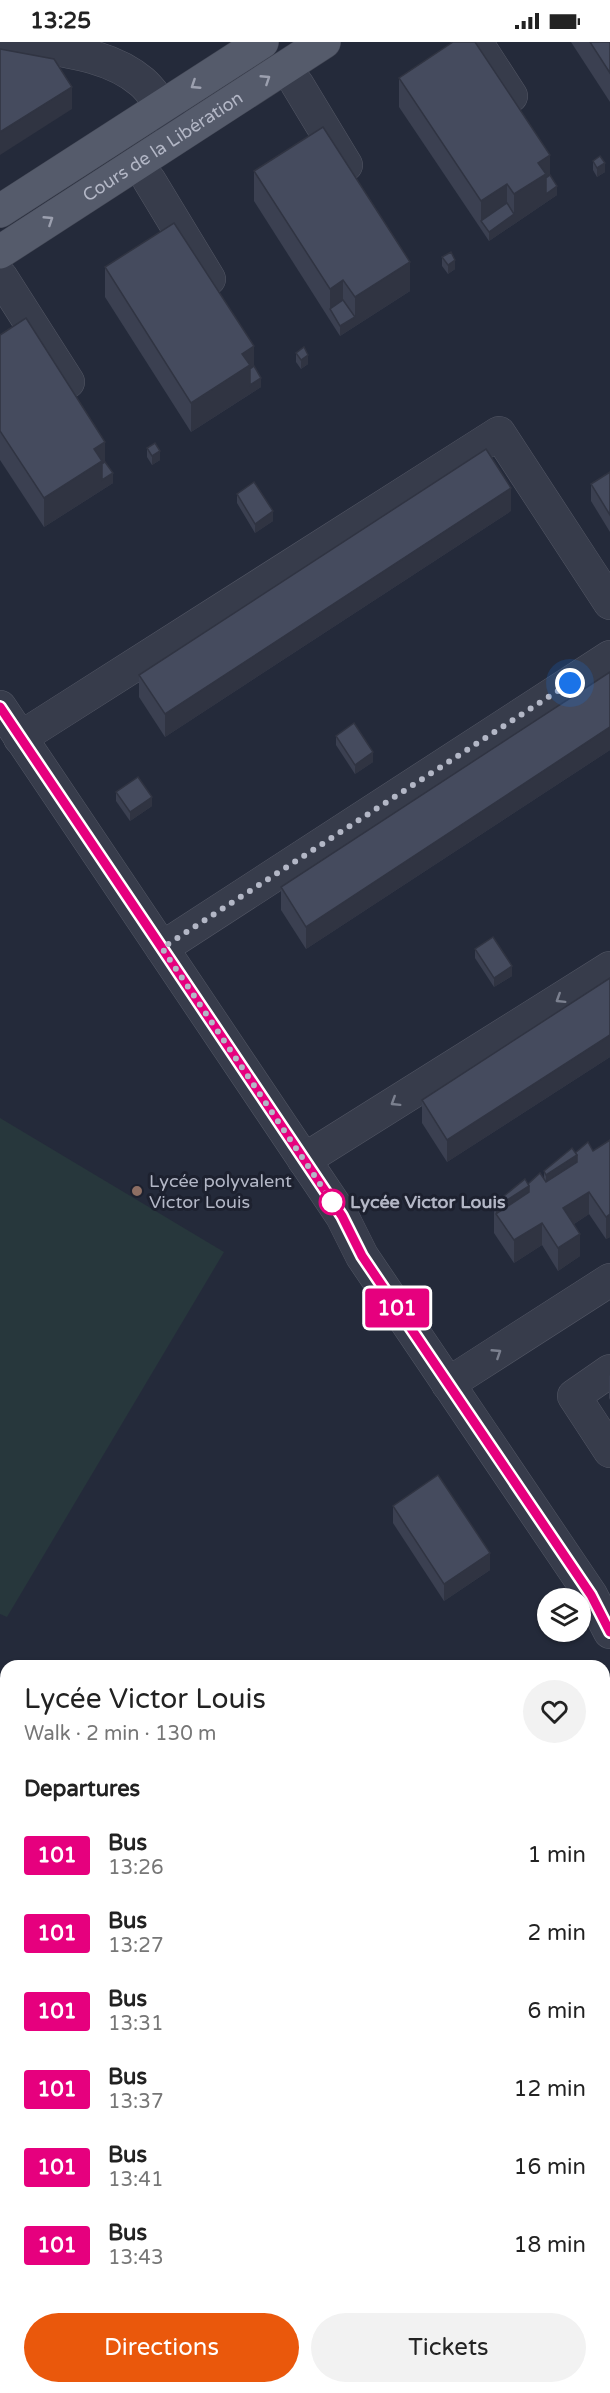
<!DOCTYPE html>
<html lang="en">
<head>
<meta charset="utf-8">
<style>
  body { margin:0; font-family:"Varela Round",sans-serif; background:#f2f2f2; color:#222; height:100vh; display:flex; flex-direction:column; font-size:22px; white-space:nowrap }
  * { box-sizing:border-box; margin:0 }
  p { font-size:20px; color:#767676 }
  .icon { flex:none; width:33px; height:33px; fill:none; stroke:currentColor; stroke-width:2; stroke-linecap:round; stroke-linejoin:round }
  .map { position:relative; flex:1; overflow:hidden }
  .panel { position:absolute; left:0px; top:1618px; width:610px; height:734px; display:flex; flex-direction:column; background:#fff; border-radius:18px 18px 0 0; box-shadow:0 2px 4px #0004 }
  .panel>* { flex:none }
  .badge { padding:0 12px; border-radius:4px; font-size:21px; line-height:39px }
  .controls { position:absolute; left:537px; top:1546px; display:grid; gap:12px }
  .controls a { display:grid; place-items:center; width:54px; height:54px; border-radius:50%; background:#fff; box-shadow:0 2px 4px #0004; font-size:30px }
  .you { position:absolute; width:30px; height:30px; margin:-15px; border:4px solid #fff; border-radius:50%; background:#1a73e8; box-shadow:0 0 0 9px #1a73e833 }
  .map>.badge { position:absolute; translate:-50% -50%; box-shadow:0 0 0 3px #fff }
  h2 { padding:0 24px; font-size:22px; line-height:54px }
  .round { display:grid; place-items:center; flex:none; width:63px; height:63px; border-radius:32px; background:#f2f2f2 }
  .headline { display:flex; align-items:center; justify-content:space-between; height:102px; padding:0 24px }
  h1 { font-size:28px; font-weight:600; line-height:45px }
  .cta { display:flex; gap:12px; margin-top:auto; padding:12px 24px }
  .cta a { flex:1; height:69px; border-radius:36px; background:#ea580c; color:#fff; font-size:24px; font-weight:600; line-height:69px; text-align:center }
  .cta a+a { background:#f2f2f2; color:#222 }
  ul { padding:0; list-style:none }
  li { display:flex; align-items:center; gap:18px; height:78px; padding:0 24px }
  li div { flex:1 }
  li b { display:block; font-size:22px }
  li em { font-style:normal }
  li .badge { min-width:66px; font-weight:700; text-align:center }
  .status { display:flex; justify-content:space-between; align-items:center; height:42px; padding:0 30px; background:#fff; direction:ltr }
  .status svg { height:16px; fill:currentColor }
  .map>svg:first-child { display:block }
  .green { fill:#27373c }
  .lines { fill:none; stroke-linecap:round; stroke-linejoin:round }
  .minor-casing { stroke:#535765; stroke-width:34 }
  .major-casing { stroke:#414553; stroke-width:34 }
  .minor { stroke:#373c4b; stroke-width:33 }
  .major { stroke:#555b6b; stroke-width:33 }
  .wall { fill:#3b4051 }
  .shaded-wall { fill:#303442 }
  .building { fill:#454b5e; stroke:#303442; stroke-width:1.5 }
  .oneway { stroke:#9ca0af }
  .oneway2 { stroke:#7b808f }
  .line-casing { stroke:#fff; stroke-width:14 }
  .line { stroke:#e6007e; stroke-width:9 }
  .walk { stroke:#b3b7c6; stroke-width:6; stroke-dasharray:0 10.8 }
  .education-dot { fill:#8d6e63; stroke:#1d212f; stroke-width:2 }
  .stop-dot { fill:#fff; stroke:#e6007e; stroke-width:3 }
  .labels { text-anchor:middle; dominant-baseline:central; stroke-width:6; stroke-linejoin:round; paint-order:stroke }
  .street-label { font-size:18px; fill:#b3b7c6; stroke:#1d212f }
  .poi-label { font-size:18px; fill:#b3b7c6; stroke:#1d212f; text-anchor:start }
  .stop-label { font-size:18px; font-weight:bold; fill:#b3b7c6; stroke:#1d212f; text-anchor:start }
</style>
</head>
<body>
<div class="status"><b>13:25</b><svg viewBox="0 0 49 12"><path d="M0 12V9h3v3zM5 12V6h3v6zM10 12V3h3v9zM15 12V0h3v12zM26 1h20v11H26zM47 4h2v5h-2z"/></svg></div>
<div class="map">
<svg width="610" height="2351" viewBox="0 0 610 2351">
  <rect width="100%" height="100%" fill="#242a3a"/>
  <path class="green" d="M 0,1076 L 224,1210 L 7,1575 L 0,1572 Z"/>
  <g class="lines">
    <defs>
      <g id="minor">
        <path d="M 11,0 C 54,8 107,10 142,40 C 157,53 166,73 177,89"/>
        <path d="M 476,0 L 511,54"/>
        <path d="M 297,42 L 346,123"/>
        <path d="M 149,138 L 209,237"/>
        <path d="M 1,235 L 68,340"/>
        <path d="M 0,665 L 342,1174 L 362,1214 L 591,1553 L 610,1590"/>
        <path d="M 20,696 L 499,391 L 610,561"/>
        <path d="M 162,906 L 610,615"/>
        <path d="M 304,1118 L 610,926"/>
        <path d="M 610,1329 L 574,1354 L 610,1409"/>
        <path d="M 448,1342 L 610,1238"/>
        <path d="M 604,1944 L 610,1940"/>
        <path d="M 0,2346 L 6,2342"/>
      </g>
      <g id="major">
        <path d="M 0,169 L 262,0"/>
        <path id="s1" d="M 0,210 L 324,0"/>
      </g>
    </defs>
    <use href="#minor" class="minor-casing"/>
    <use href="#major" class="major-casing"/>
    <use href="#minor" class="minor"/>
    <use href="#major" class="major"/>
  </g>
  <g class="wall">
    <path d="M 571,0 L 610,0 L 610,60 Z"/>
    <path d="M 399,36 L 550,133 L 557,153 L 489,199 L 399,65 Z"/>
    <path d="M 593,119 L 605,130 L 597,135 L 593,128 Z"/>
    <path d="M 254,129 L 410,249 L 340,294 L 254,159 Z"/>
    <path d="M 442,215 L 455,227 L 448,232 L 442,224 Z"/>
    <path d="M 105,225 L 254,324 L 261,345 L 191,390 L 105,255 Z"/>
    <path d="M 0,293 L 105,420 L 113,441 L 44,485 L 0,418 Z"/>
    <path d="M 296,311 L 308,322 L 301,327 L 296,320 Z"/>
    <path d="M 147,406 L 160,418 L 152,423 L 147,415 Z"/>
    <path d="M 610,430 L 610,490 L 591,459 L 591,442 Z"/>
    <path d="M 237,452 L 273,479 L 255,491 L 237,461 Z"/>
    <path d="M 511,469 L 165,695 L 139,655 L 139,633 Z"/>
    <path d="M 610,630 L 610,708 L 306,907 L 281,868 L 281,845 Z"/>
    <path d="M 336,694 L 373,720 L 355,732 L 336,703 Z"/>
    <path d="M 116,750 L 152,764 L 130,779 L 116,759 Z"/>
    <path d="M 475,907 L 512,934 L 494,945 L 475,916 Z"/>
    <path d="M 610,936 L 610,1015 L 447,1120 L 422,1081 L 422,1058 Z"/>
    <path d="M 610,1098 L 610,1195 L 606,1197 L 589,1172 L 574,1182 L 580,1214 L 558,1229 L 542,1203 L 514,1221 L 494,1191 L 494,1162 L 528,1142 L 544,1136 L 544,1129 L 575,1111 L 593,1109 Z"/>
    <path d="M 610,1333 L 610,1358 L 609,1356 L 609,1334 Z"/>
    <path d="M 393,1464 L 490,1528 L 444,1559 L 393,1481 Z"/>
    <path d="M 604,2197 L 610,2205 L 610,2266 L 604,2258 Z"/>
    <path d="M 148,2346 L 204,2346 L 204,2351 L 152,2351 Z"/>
    <path d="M 316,2346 L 452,2346 L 456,2351 L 320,2351 Z"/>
    <path d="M 488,2346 L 538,2346 L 530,2351 L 491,2351 Z"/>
  </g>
  <g class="shaded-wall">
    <path d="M 72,45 L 72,67 L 0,113 L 0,90 Z"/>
    <path d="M 550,113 L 550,142 L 557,144 L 557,153 L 489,199 L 489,190 L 514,172 L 514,152 L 538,121 Z"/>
    <path d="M 605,121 L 605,130 L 597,135 L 597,126 Z"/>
    <path d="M 507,142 L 507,171 L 481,179 L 481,159 Z"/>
    <path d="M 455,218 L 455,227 L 448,232 L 448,223 Z"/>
    <path d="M 410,220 L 410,249 L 340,294 L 340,284 L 355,275 L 355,255 Z"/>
    <path d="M 343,238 L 343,267 L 330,267 L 330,247 Z"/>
    <path d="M 254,304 L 254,334 L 250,336 L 250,352 L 191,390 L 191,361 L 242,312 Z"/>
    <path d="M 308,313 L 308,322 L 301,327 L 301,318 Z"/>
    <path d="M 261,336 L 261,345 L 250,352 L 250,343 Z"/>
    <path d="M 105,400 L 105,429 L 113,431 L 113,441 L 44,485 L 44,456 L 94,407 Z"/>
    <path d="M 160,409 L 160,418 L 152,423 L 152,414 Z"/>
    <path d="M 511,446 L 511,469 L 165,695 L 165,672 Z"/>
    <path d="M 273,469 L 273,479 L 255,491 L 255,482 Z"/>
    <path d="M 610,685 L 610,708 L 306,907 L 306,885 Z"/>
    <path d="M 373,710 L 373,720 L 355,732 L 355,723 Z"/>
    <path d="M 152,755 L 152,764 L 130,779 L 130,770 Z"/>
    <path d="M 512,924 L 512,934 L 494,945 L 494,936 Z"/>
    <path d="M 610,993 L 610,1015 L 447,1120 L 447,1098 Z"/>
    <path d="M 577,1113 L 577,1142 L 546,1162 L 546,1133 Z"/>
    <path d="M 529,1144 L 529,1173 L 496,1172 L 496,1194 L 496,1165 Z"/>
    <path d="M 589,1150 L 589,1172 L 563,1189 L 563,1166 Z"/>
    <path d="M 610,1172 L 610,1195 L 606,1197 L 606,1175 Z"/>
    <path d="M 542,1181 L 542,1203 L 514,1221 L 514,1198 Z"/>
    <path d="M 580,1192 L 580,1214 L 558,1229 L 558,1206 Z"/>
    <path d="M 490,1511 L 490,1528 L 444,1559 L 444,1542 Z"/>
    <path d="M 6,1856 L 6,1879 L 0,1889 L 0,1866 Z"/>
    <path d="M 610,2067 L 610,2084 L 604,2088 L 604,2071 Z"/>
    <path d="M 610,2127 L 610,2144 L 604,2147 L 604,2130 Z"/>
    <path d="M 610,2216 L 610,2232 L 604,2236 L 604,2219 Z"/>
    <path d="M 604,2278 L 605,2278 L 604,2300 Z"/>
    <path d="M 187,2346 L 204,2346 L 204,2351 L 185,2351 L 185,2347 Z"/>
    <path d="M 505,2346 L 538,2346 L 530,2351 L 504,2351 L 504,2347 Z"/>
  </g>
  <g class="building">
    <path d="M 453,0 L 475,0 L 550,113 L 538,121 L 546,132 L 514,152 L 507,142 L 481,159 L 399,36 Z"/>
    <path d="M 590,0 L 610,0 L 610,31 Z"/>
    <path d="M 0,7 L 54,17 L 72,45 L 0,90 Z"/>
    <path d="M 323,85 L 410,220 L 355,255 L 343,238 L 330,247 L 254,129 Z"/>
    <path d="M 600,114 L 605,121 L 597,126 L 593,119 Z"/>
    <path d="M 550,133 L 557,144 L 546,152 L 546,136 Z"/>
    <path d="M 507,161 L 514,172 L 489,190 L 481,179 Z"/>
    <path d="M 174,181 L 254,304 L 242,312 L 250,323 L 191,361 L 105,225 Z"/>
    <path d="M 451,210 L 455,218 L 448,223 L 442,215 Z"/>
    <path d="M 343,258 L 355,275 L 340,284 L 330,267 Z"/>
    <path d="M 26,276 L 105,400 L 94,407 L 102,419 L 44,456 L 0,389 L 0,293 Z"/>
    <path d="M 304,305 L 308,313 L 301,318 L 296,311 Z"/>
    <path d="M 254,324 L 261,336 L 250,343 L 250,327 Z"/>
    <path d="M 155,401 L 160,409 L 152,414 L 147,406 Z"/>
    <path d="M 486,407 L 511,446 L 165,672 L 139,633 Z"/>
    <path d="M 105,420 L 113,431 L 102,438 L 102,422 Z"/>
    <path d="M 610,430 L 610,473 L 591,442 Z"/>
    <path d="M 254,440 L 273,469 L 255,482 L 237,452 Z"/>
    <path d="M 610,630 L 610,685 L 306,885 L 281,845 Z"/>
    <path d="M 354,681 L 373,710 L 355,723 L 336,694 Z"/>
    <path d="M 138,735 L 152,755 L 130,770 L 116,750 Z"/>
    <path d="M 493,895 L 512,924 L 494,936 L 475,907 Z"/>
    <path d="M 610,936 L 610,993 L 447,1098 L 422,1058 Z"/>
    <path d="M 610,1098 L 610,1172 L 606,1175 L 589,1150 L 563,1166 L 580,1192 L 558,1206 L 542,1181 L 514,1198 L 496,1172 L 529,1150 L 529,1144 L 528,1142 L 540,1131 L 546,1140 L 577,1120 L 577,1113 L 575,1111 L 588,1100 L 593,1109 Z"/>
    <path d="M 572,1106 L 577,1113 L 546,1133 L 544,1129 Z"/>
    <path d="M 525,1137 L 529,1144 L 496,1165 L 494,1162 Z"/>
    <path d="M 438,1433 L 490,1511 L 444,1542 L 393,1464 Z"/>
    <path d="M 0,1725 L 6,1728 L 6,1856 L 0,1866 Z"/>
    <path d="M 610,1994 L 610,2067 L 604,2071 L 604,1998 Z"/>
    <path d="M 604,2118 L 610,2127 L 604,2130 Z"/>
    <path d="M 604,2197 L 610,2205 L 610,2216 L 604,2219 Z"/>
    <path d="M 610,2223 L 610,2257 L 604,2249 L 604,2227 Z"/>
    <path d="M 69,2346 L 98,2346 L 101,2351 L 62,2351 Z"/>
    <path d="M 160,2346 L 187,2346 L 185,2347 L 188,2351 L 163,2351 Z"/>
    <path d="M 336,2346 L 452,2346 L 456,2351 L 339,2351 Z"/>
  </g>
  <defs><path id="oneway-chevron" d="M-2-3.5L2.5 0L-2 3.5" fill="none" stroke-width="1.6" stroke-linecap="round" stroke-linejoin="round" transform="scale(1.5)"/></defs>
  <g class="oneway">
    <use href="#oneway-chevron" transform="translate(266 37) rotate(-33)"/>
    <use href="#oneway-chevron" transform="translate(195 43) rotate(147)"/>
    <use href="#oneway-chevron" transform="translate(49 178) rotate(-33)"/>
  </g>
  <g class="oneway2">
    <use href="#oneway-chevron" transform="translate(560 957) rotate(148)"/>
    <use href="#oneway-chevron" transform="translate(395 1060) rotate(148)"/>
    <use href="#oneway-chevron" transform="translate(497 1311) rotate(-33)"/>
  </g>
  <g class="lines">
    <defs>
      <path id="line" d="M 0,665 L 342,1174 L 362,1214 L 591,1553 L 610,1590"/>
    </defs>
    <use href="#line" class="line-casing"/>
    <use href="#line" class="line"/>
    <path class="walk" d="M 332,1160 L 162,906 L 570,641"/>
  </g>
  <circle class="education-dot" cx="137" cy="1149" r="6"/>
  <circle class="stop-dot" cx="332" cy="1160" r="12"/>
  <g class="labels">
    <g class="street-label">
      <text stroke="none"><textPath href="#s1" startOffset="194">Cours de la Libération</textPath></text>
    </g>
    <g class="poi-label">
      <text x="149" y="1139">Lycée polyvalent<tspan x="149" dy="21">Victor Louis</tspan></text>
    </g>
    <g class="stop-label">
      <text x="350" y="1160">Lycée Victor Louis</text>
    </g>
  </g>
</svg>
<div class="controls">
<a><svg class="icon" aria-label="layers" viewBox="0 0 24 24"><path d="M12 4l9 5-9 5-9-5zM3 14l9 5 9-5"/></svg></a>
</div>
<div class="you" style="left:570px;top:641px"></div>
<b class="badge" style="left:397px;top:1266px;background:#e6007e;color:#fff">101</b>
<section class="panel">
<div class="headline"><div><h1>Lycée Victor Louis</h1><p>Walk · 2 min · 130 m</p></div><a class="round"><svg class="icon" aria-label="heart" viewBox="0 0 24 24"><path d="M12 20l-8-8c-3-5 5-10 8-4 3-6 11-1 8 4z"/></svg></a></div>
<h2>Departures</h2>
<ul>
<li><span class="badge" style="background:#e6007e;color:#fff">101</span><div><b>Bus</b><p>13:26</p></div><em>1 min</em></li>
<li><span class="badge" style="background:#e6007e;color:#fff">101</span><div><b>Bus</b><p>13:27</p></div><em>2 min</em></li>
<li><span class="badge" style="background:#e6007e;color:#fff">101</span><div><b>Bus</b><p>13:31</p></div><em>6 min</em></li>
<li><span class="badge" style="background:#e6007e;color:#fff">101</span><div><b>Bus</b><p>13:37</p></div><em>12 min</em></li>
<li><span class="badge" style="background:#e6007e;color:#fff">101</span><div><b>Bus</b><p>13:41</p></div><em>16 min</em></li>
<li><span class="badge" style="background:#e6007e;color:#fff">101</span><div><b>Bus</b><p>13:43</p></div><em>18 min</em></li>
</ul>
<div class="cta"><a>Directions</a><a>Tickets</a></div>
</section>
</div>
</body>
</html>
